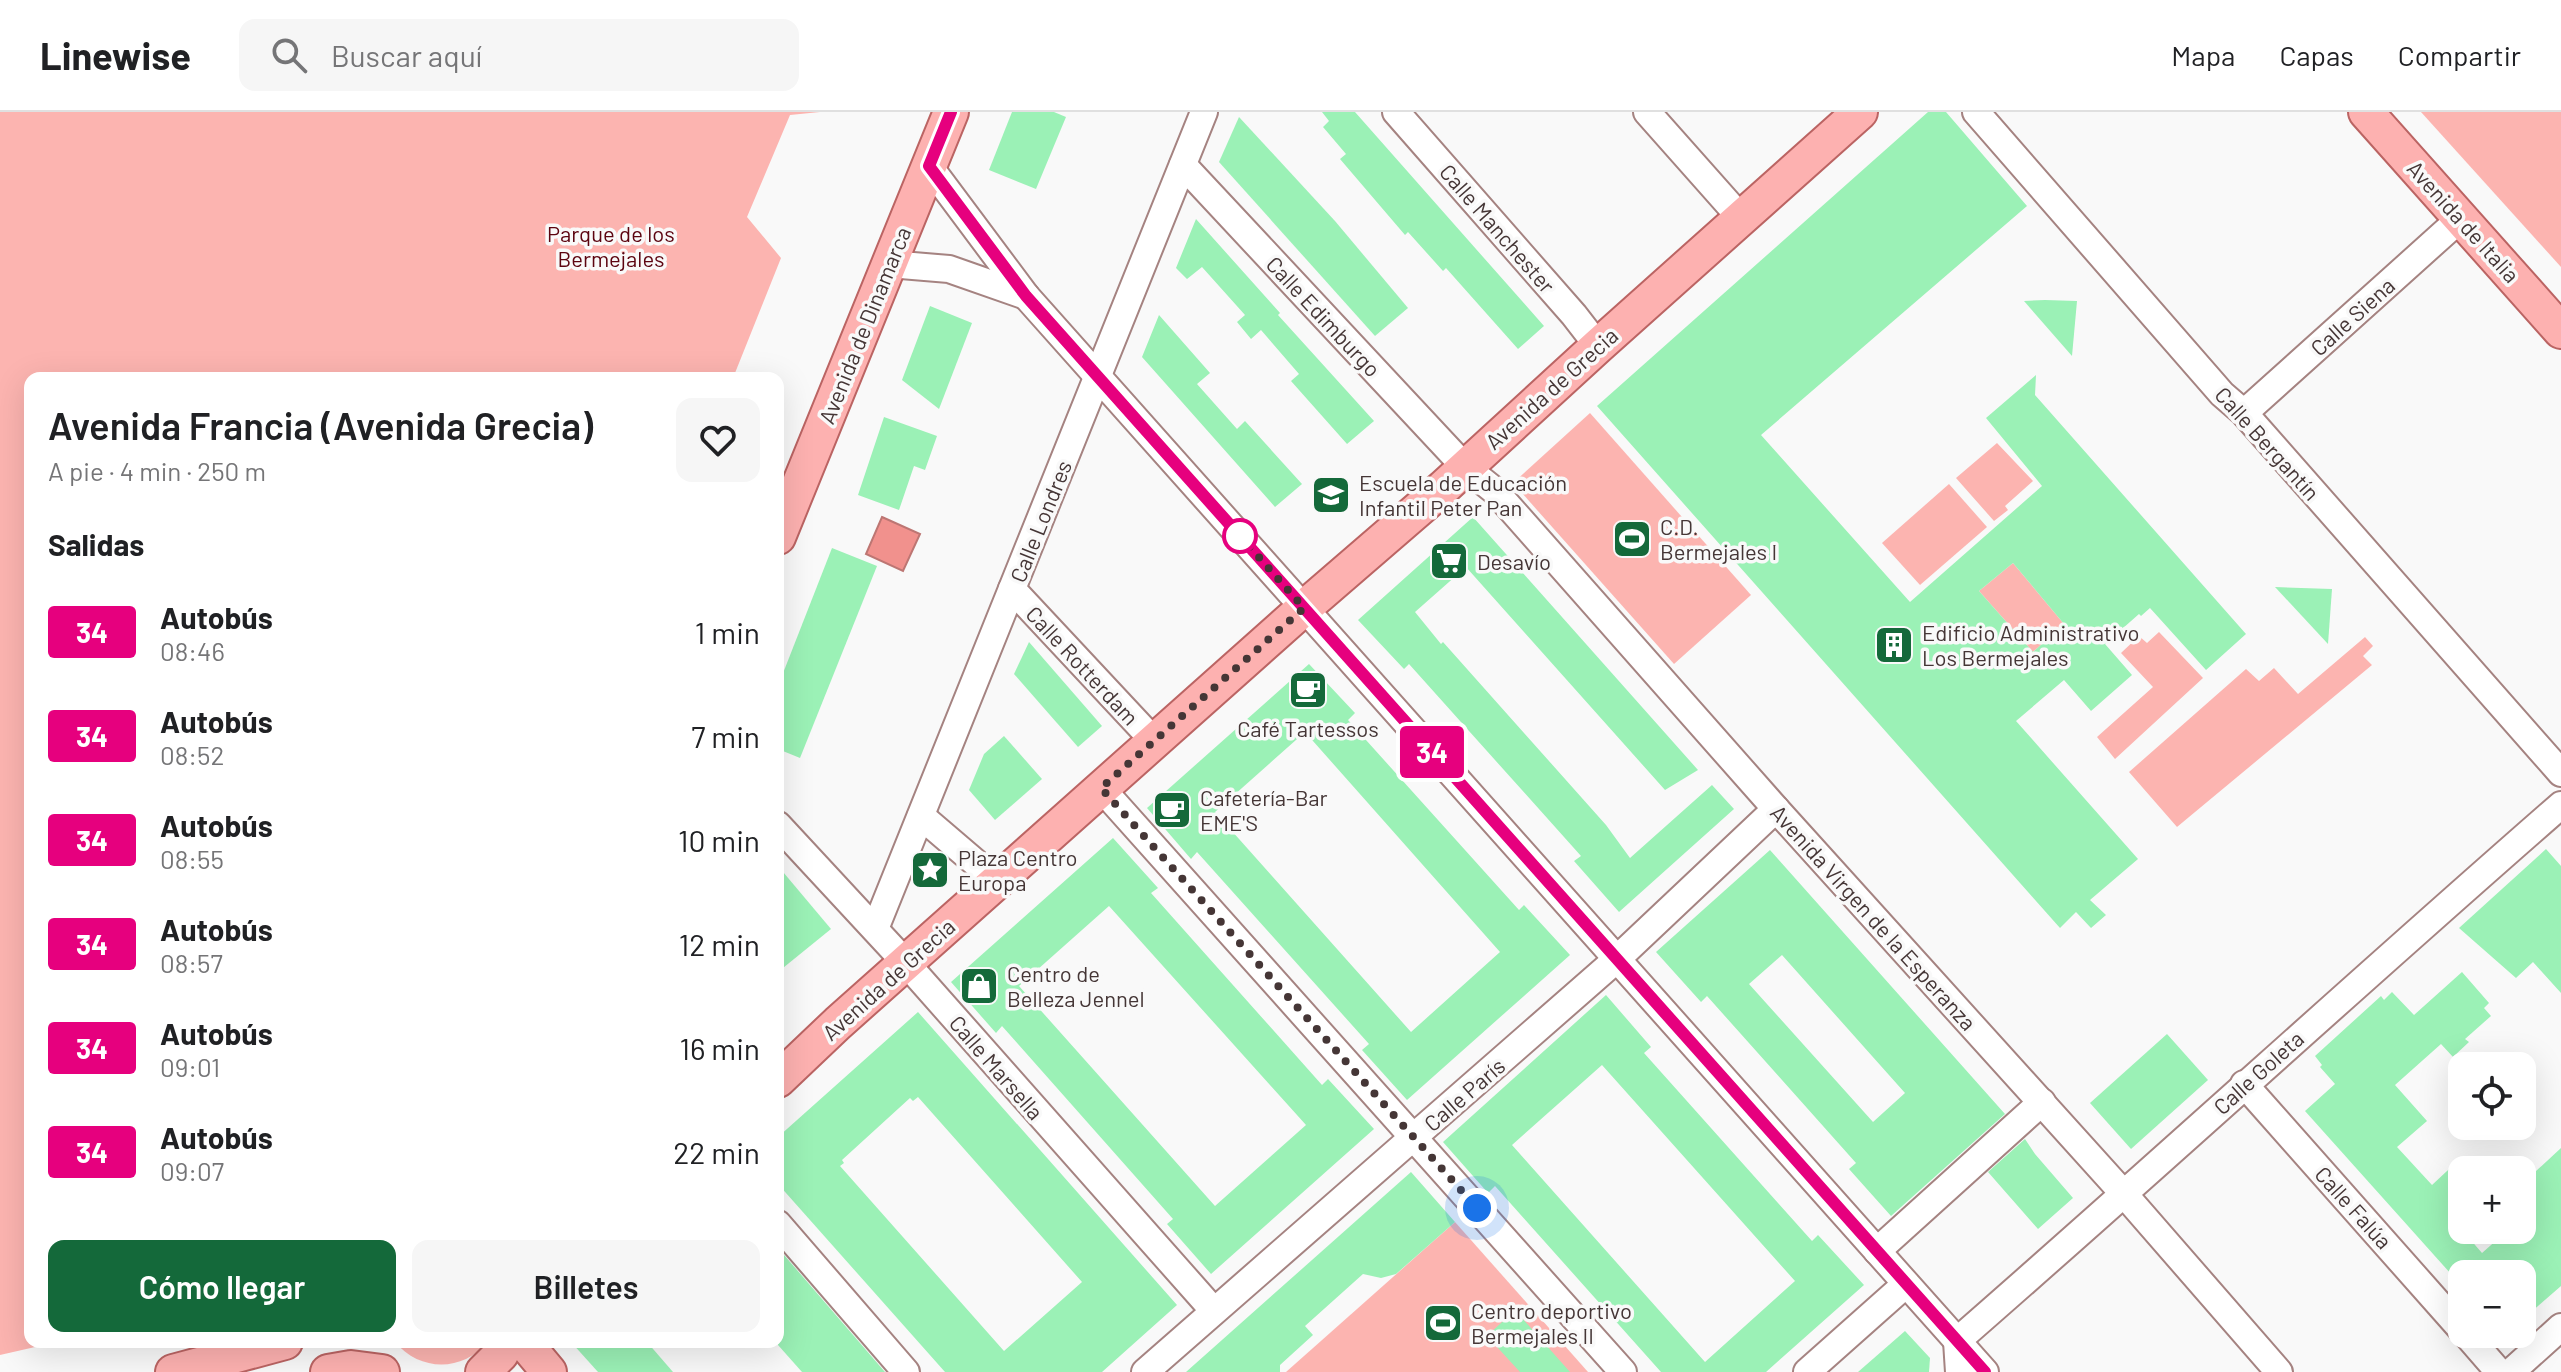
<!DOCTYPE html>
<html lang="es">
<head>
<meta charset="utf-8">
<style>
  body { margin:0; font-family:Barlow,sans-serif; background:#f6f6f6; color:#202124; height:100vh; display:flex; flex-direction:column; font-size:30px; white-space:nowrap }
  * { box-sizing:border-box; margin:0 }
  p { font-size:26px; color:#757577 }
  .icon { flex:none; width:44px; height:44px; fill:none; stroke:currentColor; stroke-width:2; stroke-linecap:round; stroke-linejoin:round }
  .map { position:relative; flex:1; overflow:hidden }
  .drawer { position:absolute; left:24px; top:260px; width:760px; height:976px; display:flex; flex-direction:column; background:#fff; border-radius:16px; box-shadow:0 8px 32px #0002 }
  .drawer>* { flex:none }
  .badge { padding:0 16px; border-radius:6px; font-size:28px; line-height:52px }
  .tools { position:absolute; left:2448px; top:940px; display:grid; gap:16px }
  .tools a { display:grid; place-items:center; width:88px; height:88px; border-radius:16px; background:#fff; box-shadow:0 8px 32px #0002; font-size:40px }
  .you { position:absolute; width:40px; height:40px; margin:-20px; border:6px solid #fff; border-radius:50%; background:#1a73e8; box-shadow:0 0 0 12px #1a73e833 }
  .map>.badge { position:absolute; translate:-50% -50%; box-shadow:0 0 0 4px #fff }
  h2 { padding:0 24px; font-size:30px; line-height:72px }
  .round { display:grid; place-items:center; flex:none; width:84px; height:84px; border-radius:16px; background:#f6f6f6 }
  .overview { display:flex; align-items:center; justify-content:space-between; height:136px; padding:0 24px }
  h1 { font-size:38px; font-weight:600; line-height:60px }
  .action { display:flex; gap:16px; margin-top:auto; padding:16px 24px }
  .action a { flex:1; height:92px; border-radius:16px; background:#14693a; color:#fff; font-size:32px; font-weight:600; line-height:92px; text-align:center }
  .action a+a { background:#f6f6f6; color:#202124 }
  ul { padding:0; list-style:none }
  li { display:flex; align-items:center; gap:24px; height:104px; padding:0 24px }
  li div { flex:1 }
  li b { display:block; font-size:30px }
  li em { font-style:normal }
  li .badge { min-width:88px; font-weight:700; text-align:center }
  header { display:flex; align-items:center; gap:48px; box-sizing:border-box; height:112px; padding:0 40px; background:#fff; border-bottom:2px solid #e0e0e0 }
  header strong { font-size:38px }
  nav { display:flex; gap:44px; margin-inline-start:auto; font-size:28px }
  .search { width:560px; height:72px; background:#f6f6f6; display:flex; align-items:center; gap:20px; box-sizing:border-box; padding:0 28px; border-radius:16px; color:#757577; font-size:30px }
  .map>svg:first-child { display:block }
  .green { fill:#fcb4b0 }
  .water { fill:#f1918d; stroke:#bd7673; stroke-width:2 }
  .building { fill:#9bf1b6; fill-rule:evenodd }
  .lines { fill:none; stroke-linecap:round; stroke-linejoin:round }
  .minor-casing { stroke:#a58381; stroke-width:30 }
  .major-casing { stroke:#bb6463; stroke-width:38 }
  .minor { stroke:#fff; stroke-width:26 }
  .major { stroke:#fdb1b0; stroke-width:34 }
  .line-casing { stroke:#fff; stroke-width:18 }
  .line { stroke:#e6007e; stroke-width:12 }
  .walk { stroke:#453636; stroke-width:8; stroke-dasharray:0 14.4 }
  .stop-dot { fill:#fff; stroke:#e6007e; stroke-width:4 }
  .labels { text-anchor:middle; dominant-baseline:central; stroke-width:7; stroke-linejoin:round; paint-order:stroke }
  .street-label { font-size:22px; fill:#453636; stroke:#f9f9f9 }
  .park-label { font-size:22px; fill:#5c0410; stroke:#f9f9f9 }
  .poi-label { font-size:22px; fill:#453636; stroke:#f9f9f9; text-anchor:start }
</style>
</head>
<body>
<header>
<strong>Linewise</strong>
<div class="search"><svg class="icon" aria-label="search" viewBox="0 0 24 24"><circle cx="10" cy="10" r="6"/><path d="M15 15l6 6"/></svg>Buscar aquí</div>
<nav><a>Mapa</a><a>Capas</a><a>Compartir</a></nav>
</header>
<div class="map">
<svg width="2561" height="1260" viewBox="0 0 2561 1260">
  <rect width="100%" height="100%" fill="#f9f9f9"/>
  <g class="green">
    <path d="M 0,0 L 820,0 L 790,3 L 747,105 L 781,146 L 733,266 L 30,266 L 30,1230 L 57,1230 L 0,1243 Z"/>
    <path d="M 2421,0 L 2561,0 L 2561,155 Z"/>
    <path d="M 1590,301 L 1751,483 L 1674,552 L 1513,371 Z"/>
    <path d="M 1997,331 L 2033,369 L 2005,394 L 2008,398 L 1994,409 L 1956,366 Z"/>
    <path d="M 1949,372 L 1987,415 L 1920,473 L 1882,431 Z"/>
    <path d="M 2013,451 L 2064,512 L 2033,540 L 1979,479 Z"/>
    <path d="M 2159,520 L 2203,566 L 2115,647 L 2097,625 L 2153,575 L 2121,541 L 2139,524 L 2147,531 Z"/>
    <path d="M 2365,525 L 2373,534 L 2363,544 L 2372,553 L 2177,715 L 2129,660 L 2246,557 L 2259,569 L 2274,556 L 2298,582 Z"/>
    <path d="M 1455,1110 L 1588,1260 L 1286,1260 Z"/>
    <path d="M 395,1230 L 487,1230 C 463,1260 420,1260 395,1230 Z"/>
  </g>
  <path class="water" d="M 882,405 L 920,422 L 903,459 L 866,442 Z"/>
  <g class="building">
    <path d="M 1012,0 L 1054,0 L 1066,5 L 1036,77 L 989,58 Z"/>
    <path d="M 1322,0 L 1355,0 L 1544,214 L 1518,237 L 1446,156 L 1443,159 L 1408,120 L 1405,123 L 1340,47 L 1346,42 L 1323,15 L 1329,9 Z"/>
    <path d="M 1928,0 L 1946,0 L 2027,94 L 1761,323 L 1910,490 L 2042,374 L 1986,306 L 2036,263 L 2035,283 L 2246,522 L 2206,558 L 2150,496 L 2141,504 L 2139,502 L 2105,532 L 2132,563 L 2091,599 L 2064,568 L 2016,609 L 2138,747 L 2090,788 L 2106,803 L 2091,816 L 2076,800 L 2060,816 L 1597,294 ZM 2013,451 L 2064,512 L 2033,540 L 1979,479 Z"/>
    <path d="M 1239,5 L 1335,109 L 1408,196 L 1375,224 L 1219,50 Z"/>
    <path d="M 1196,107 L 1280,201 L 1278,203 L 1374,309 L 1347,332 L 1291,269 L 1299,262 L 1261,218 L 1251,227 L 1237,210 L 1245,203 L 1202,155 L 1187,167 L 1176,156 Z"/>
    <path d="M 2045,188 L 2077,189 L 2072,244 L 2024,189 Z"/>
    <path d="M 930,194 L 972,211 L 939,297 L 902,268 Z"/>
    <path d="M 1159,203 L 1210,261 L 1197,272 L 1237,317 L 1245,309 L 1302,372 L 1275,395 L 1142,245 Z"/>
    <path d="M 884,305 L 937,324 L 925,358 L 914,354 L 899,398 L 858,383 Z"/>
    <path d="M 1473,405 L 1698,658 L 1665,678 L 1466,455 L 1415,500 L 1441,532 L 1443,530 L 1606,713 L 1630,746 L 1712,673 L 1734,697 L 1619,800 L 1574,749 L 1581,744 L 1409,552 L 1404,557 L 1358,508 Z"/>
    <path d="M 832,436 L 877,454 L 800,646 L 778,637 L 778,574 Z"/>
    <path d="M 2275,475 L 2332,477 L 2328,532 Z"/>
    <path d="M 1029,530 L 1102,614 L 1078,635 L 1014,562 Z"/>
    <path d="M 1309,552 L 1355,601 L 1348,608 L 1519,798 L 1524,793 L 1570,843 L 1407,988 L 1362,938 L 1369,932 L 1197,740 L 1191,747 L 1147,696 ZM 1305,620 L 1500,840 L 1411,920 L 1215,700 Z"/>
    <path d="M 1004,624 L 1042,667 L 995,708 L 969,678 L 984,642 Z"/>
    <path d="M 1113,726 L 1158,776 L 1151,781 L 1306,955 L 1322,973 L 1328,967 L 1374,1017 L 1211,1162 L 1167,1112 L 1173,1107 L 1002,914 L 996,921 L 951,870 ZM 1109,794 L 1306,1013 L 1215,1094 L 1019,874 Z"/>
    <path d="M 2546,737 L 2561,754 L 2561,881 L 2533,850 L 2516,866 L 2459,816 Z"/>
    <path d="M 1770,738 L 2005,1002 L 1891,1104 L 1849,1057 L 1856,1051 L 1707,884 L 1701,890 L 1656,840 ZM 1782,843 L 1905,981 L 1873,1010 L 1749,872 Z"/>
    <path d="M 778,754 L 831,817 L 778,860 Z"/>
    <path d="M 2462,860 L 2489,891 L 2484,896 L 2491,904 L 2465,927 L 2469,930 L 2453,945 L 2441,932 L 2395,973 L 2427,1009 L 2397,1035 L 2432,1073 L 2462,1045 L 2462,1118 L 2482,1141 L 2508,1118 L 2522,1119 L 2522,1072 L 2561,1036 L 2561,1174 L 2522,1208 L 2522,1162 L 2451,1162 L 2305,999 L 2335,972 L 2320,955 L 2322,953 L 2315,944 L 2381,884 L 2384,888 L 2392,880 L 2414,903 Z"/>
    <path d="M 1606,883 L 1651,935 L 1644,941 L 1812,1129 L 1818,1123 L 1864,1173 L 1766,1260 L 1661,1260 L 1495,1074 L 1488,1081 L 1443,1030 ZM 1602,953 L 1795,1169 L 1705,1250 L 1512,1033 Z"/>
    <path d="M 918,900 L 1177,1193 L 1102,1260 L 945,1260 L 778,1072 L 778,1025 ZM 918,985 L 1082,1170 L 1004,1239 L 840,1054 L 844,1051 L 842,1048 L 910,986 L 913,989 Z"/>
    <path d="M 2167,922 L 2208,968 L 2131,1037 L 2090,991 Z"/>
    <path d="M 2025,1027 L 2035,1042 L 2073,1086 L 2038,1117 L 1988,1060 Z"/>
    <path d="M 1411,1060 L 1455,1110 L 1396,1162 L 1381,1166 L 1363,1162 L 1305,1214 L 1313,1223 L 1280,1253 L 1280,1260 L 1186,1260 Z"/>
    <path d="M 778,1136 L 885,1260 L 802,1260 L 778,1233 Z"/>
    <path d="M 1515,1198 L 1570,1260 L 1520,1260 L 1487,1224 Z"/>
    <path d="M 1905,1219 L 1930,1246 L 1929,1260 L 1858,1260 Z"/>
    <path d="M 571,1230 L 647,1230 L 673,1260 L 598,1260 Z"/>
  </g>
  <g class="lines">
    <defs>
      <g id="minor">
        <path d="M 1396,0 L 1574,203 L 1598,234"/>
        <path d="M 1647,0 L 1741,106"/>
        <path d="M 1976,0 L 2222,282 L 2244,301 L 2561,661"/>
        <path d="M 1183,53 L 1465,355 L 1495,379 L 1776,697 L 2124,1082 L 2279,1260"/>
        <path d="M 929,54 L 1026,184 L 1985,1260"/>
        <path d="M 889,152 L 949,157 L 1026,184"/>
        <path d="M 2244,301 L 2461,106"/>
        <path d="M 1012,477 L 1154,629"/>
        <path d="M 1101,676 L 1623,1260"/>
        <path d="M 921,704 L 997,769"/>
        <path d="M 778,713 L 905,850 L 1214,1199"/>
        <path d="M 875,817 L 1204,0"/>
        <path d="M 2244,972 L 2462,1218"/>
        <path d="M 778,1112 L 906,1260"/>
        <path d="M 1877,1139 L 2042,990"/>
        <path d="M 2466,1222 L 2499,1260"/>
        <path d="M 1145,1260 L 1617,847 L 1776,697"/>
        <path d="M 1807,1260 L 1906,1172"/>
        <path d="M 1959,1260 L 1957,1229 C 2160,1052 2358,870 2561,693"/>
        <path d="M 2511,1260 L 2561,1215"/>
      </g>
      <g id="major">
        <path d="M 2366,0 L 2561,219"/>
        <path d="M 778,425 L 951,0"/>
        <path d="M 778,968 L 838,911 L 1304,496 L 1443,376 L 1598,234 L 1860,0"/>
        <path d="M 524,1230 L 549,1260"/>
        <path d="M 173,1260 L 285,1230"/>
        <path d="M 328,1260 L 351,1256 L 382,1260"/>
        <path d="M 483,1260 L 501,1242 L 507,1230"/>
      </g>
    </defs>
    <use href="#minor" class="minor-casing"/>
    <use href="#major" class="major-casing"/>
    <use href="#minor" class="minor"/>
    <use href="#major" class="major"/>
  </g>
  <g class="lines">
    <defs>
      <path id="line" d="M 951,0 L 929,54 L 1026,184 L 1985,1260"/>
    </defs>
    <use href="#line" class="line-casing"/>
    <use href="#line" class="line"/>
    <path class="walk" d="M 1240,424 L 1304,496 L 1101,676 L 1477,1096"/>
  </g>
  <defs>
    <symbol id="school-square" viewBox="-11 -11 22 22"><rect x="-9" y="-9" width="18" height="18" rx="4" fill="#14693a" stroke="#f9f9f9"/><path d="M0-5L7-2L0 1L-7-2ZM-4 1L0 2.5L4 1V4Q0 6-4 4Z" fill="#fff"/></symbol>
    <symbol id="stadium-square" viewBox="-11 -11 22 22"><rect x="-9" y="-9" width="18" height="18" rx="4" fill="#14693a" stroke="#f9f9f9"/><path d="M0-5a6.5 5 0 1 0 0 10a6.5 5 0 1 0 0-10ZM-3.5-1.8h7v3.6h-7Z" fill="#fff"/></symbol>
    <symbol id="supermarket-square" viewBox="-11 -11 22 22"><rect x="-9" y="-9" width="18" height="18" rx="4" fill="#14693a" stroke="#f9f9f9"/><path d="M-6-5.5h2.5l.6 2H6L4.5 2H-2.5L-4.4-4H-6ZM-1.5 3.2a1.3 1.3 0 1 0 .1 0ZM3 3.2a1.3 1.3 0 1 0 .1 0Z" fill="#fff"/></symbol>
    <symbol id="building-square" viewBox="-11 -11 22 22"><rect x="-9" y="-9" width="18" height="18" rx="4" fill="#14693a" stroke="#f9f9f9"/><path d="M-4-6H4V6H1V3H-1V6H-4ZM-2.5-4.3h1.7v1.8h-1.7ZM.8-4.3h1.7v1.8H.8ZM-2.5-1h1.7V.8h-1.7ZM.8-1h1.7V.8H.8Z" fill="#fff"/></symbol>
    <symbol id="cafe-square" viewBox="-11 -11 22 22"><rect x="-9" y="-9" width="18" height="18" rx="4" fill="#14693a" stroke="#f9f9f9"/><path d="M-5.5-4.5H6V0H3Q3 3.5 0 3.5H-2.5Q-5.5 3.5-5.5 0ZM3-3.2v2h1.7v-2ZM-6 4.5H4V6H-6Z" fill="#fff"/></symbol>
    <symbol id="sight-square" viewBox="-11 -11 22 22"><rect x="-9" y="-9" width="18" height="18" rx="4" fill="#14693a" stroke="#f9f9f9"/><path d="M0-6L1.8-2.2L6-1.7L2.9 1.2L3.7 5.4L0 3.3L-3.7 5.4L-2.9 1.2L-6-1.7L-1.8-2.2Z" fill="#fff"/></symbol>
    <symbol id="shop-square" viewBox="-11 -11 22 22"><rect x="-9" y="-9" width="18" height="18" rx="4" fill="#14693a" stroke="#f9f9f9"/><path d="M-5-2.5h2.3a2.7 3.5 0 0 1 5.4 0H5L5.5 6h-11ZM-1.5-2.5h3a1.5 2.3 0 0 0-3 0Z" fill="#fff"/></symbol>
  </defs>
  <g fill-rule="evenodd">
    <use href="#school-square" x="1309" y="361" width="44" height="44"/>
    <use href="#stadium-square" x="1610" y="405" width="44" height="44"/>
    <use href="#supermarket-square" x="1427" y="427" width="44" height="44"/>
    <use href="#building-square" x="1872" y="511" width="44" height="44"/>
    <use href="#cafe-square" x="1286" y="556" width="44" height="44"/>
    <use href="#cafe-square" x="1150" y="676" width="44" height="44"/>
    <use href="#sight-square" x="908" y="736" width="44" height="44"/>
    <use href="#shop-square" x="957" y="852" width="44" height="44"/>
    <use href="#stadium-square" x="1421" y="1189" width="44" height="44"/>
  </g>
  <circle class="stop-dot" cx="1240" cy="424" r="16"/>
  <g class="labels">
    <g class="street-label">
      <text transform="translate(2464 109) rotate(48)">Avenida de Italia</text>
      <text transform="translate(1498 116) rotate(49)">Calle Manchester</text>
      <text transform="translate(1324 204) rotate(47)">Calle Edimburgo</text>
      <text transform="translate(2352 204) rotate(-42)">Calle Siena</text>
      <text transform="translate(864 213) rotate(-68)">Avenida de Dinamarca</text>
      <text transform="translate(1551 276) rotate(-42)">Avenida de Grecia</text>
      <text transform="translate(2268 331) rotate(48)">Calle Bergantín</text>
      <text transform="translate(1040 409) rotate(-68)">Calle Londres</text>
      <text transform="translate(1083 553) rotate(47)">Calle Rotterdam</text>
      <text transform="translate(1874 805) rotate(48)">Avenida Virgen de la Esperanza</text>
      <text transform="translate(888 867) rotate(-42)">Avenida de Grecia</text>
      <text transform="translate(997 955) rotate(49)">Calle Marsella</text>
      <text transform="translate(2258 960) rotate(-42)">Calle Goleta</text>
      <text transform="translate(1464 982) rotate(-41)">Calle París</text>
      <text transform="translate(2354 1095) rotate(48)">Calle Falúa</text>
    </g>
    <g class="park-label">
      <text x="611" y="121">Parque de los<tspan x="611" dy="25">Bermejales</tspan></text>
    </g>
    <g class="poi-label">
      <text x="1359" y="370">Escuela de Educación<tspan x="1359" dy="25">Infantil Peter Pan</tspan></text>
      <text x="1660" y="414">C.D.<tspan x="1660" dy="25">Bermejales I</tspan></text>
      <text x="1477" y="449">Desavío</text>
      <text x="1922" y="520">Edificio Administrativo<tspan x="1922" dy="25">Los Bermejales</tspan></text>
      <text x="1308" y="616" text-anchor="middle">Café Tartessos</text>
      <text x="1200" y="685">Cafetería-Bar<tspan x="1200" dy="25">EME'S</tspan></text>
      <text x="958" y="745">Plaza Centro<tspan x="958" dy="25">Europa</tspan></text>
      <text x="1007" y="861">Centro de<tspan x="1007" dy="25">Belleza Jennel</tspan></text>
      <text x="1471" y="1198">Centro deportivo<tspan x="1471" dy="25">Bermejales II</tspan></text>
    </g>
  </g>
</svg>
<div class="tools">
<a><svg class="icon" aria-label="locate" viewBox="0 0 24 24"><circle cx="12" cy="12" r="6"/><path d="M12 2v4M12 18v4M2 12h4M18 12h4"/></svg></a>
<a>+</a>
<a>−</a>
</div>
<div class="you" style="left:1477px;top:1096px"></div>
<b class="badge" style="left:1432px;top:640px;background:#e6007e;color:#fff">34</b>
<section class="drawer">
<div class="overview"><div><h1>Avenida Francia (Avenida Grecia)</h1><p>A pie · 4 min · 250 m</p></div><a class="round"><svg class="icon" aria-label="heart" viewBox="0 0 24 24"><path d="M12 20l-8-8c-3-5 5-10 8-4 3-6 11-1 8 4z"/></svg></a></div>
<h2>Salidas</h2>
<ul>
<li><span class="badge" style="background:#e6007e;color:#fff">34</span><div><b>Autobús</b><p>08:46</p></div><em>1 min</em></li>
<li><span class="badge" style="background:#e6007e;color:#fff">34</span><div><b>Autobús</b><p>08:52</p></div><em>7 min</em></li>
<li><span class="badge" style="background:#e6007e;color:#fff">34</span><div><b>Autobús</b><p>08:55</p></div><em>10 min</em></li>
<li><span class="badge" style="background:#e6007e;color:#fff">34</span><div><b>Autobús</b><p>08:57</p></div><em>12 min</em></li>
<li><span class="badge" style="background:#e6007e;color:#fff">34</span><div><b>Autobús</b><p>09:01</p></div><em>16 min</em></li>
<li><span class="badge" style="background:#e6007e;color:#fff">34</span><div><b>Autobús</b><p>09:07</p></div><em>22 min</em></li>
</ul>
<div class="action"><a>Cómo llegar</a><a>Billetes</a></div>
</section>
</div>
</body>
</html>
